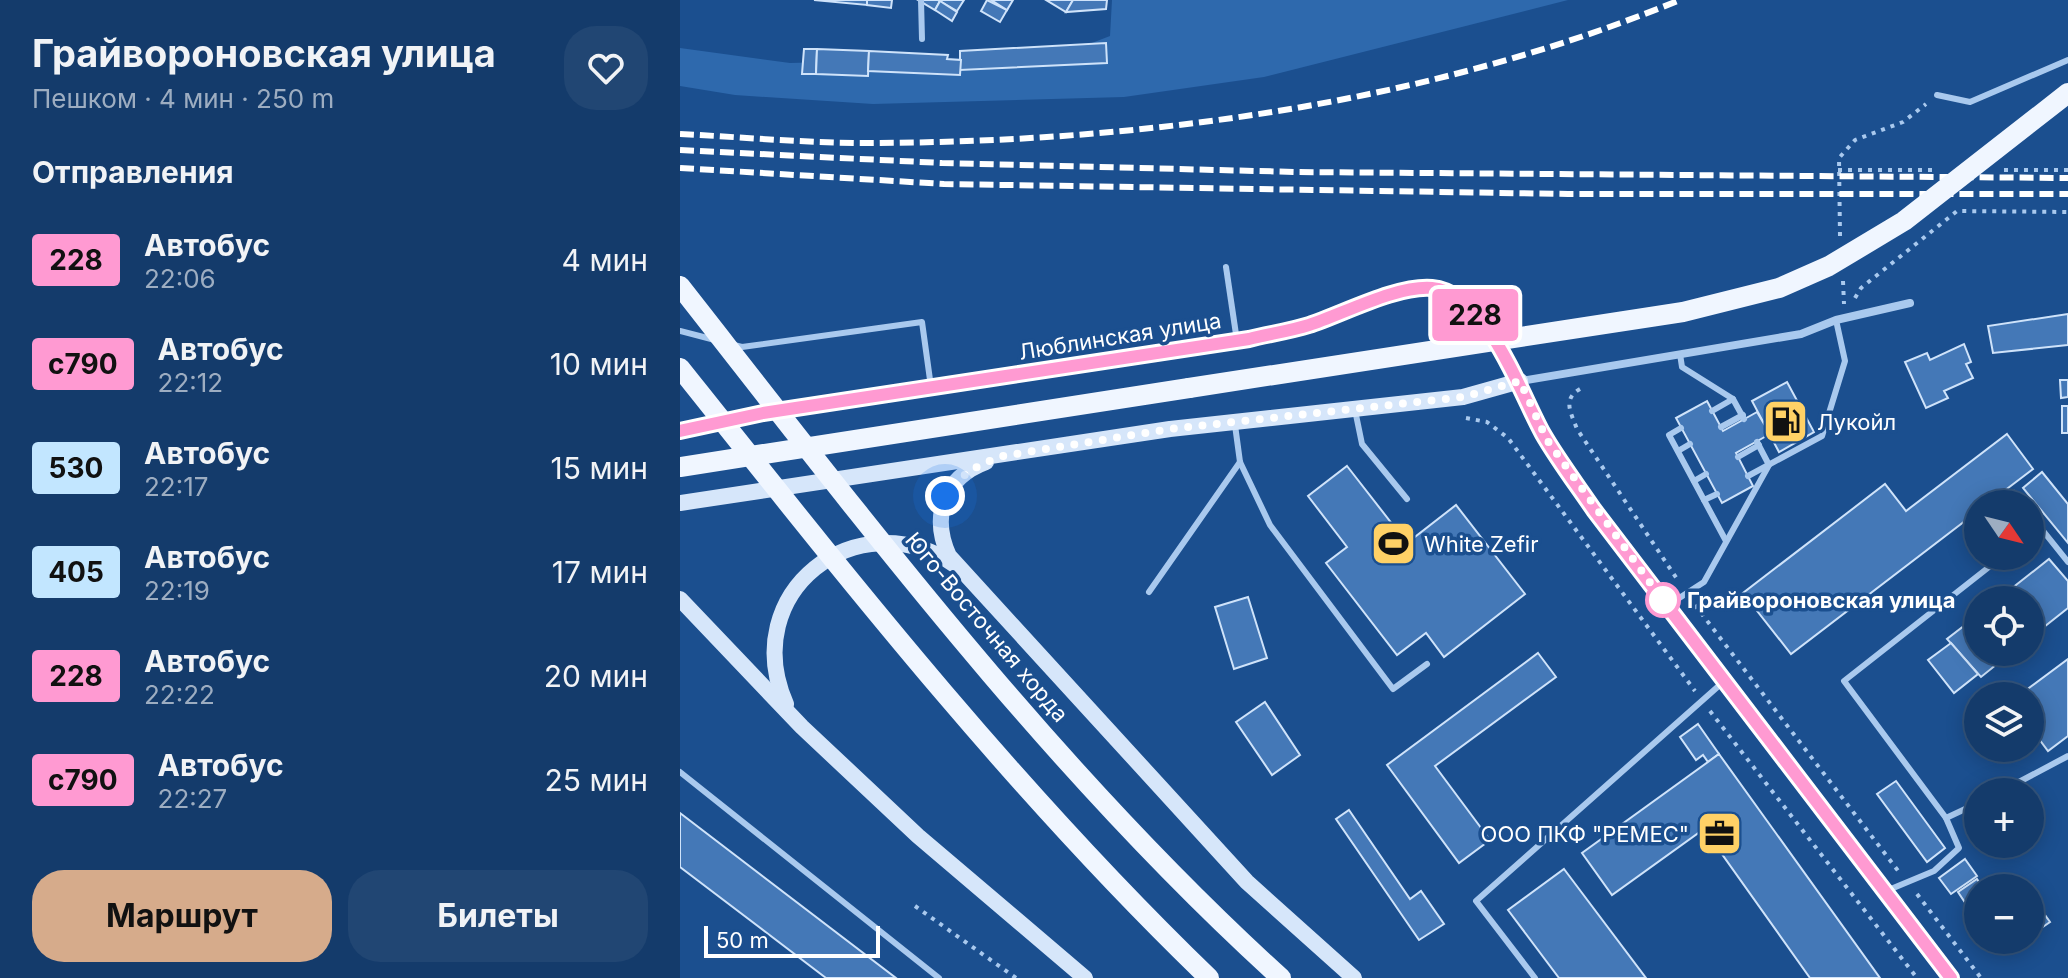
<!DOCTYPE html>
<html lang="ru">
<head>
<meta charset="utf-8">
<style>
  body { margin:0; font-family:Inter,sans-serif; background:#214673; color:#f1f3f6; height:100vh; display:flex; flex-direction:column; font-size:30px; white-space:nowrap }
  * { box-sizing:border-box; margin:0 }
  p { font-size:26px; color:#9dadc1 }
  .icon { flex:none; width:44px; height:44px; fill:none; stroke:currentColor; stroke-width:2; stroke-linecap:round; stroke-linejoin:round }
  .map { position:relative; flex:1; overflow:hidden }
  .sheet { display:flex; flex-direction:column; background:#143b6b; width:680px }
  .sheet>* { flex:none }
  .badge { padding:0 16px; border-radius:6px; font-size:28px; line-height:52px }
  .needle { width:52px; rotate:125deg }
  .fabs { position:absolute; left:1284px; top:490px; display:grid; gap:16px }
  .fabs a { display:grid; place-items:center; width:80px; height:80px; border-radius:50%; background:#143b6b; box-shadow:0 4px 20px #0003,0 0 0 2px #33557e; font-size:40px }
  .scale { position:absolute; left:24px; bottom:20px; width:176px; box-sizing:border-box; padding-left:8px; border:4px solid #fff; border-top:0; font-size:22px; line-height:28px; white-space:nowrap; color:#fff; -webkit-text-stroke:6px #1b4f8f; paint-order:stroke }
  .you { position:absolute; width:40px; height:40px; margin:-20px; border:6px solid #fff; border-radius:50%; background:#1a73e8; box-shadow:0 0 0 12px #1a73e833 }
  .map>.badge { position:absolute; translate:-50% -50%; box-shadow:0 0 0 4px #fff }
  h2 { padding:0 32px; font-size:30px; line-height:72px }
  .round { display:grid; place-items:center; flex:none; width:84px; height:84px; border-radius:32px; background:#214673 }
  .head { display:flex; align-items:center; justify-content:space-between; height:136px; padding:0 32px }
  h1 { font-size:38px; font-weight:700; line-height:60px }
  .primary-button { display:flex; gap:16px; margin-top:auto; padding:16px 32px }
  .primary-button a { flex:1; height:92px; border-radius:32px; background:#d6ab8b; color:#111; font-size:32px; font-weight:700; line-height:92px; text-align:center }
  .primary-button a+a { background:#214673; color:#f1f3f6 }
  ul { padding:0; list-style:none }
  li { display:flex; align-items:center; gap:24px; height:104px; padding:0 32px }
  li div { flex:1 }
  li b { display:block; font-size:30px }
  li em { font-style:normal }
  li .badge { min-width:88px; font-weight:700; text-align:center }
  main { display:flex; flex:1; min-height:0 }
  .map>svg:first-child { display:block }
  .green { fill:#2e69ad }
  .building { fill:#4478b7; stroke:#cfe3fa; stroke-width:2 }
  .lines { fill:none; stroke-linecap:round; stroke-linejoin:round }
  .path { stroke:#a9c9ee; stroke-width:4; stroke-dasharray:4 6; stroke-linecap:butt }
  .lane { stroke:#a9c9ee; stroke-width:6 }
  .street { stroke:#a9c9ee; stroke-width:8 }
  .secondary { stroke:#d6e6fa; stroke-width:16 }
  .primary { stroke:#f0f6ff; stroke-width:20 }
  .rail { stroke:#fff; stroke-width:6; stroke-dasharray:14 6; stroke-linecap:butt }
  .primary-bridge { stroke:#f0f6ff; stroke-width:20 }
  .line-casing { stroke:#fff; stroke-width:18 }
  .line { stroke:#ff9ad2; stroke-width:12 }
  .walk { stroke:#fff; stroke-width:8; stroke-dasharray:0 14.4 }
  .stop-dot { fill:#fff; stroke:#ff9ad2; stroke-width:4 }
  .labels { text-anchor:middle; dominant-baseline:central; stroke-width:7; stroke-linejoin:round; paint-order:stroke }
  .street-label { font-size:22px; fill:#fff; stroke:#1b4f8f }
  .poi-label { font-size:22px; fill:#fff; stroke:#1b4f8f; text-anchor:start }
  .stop-label { font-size:22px; font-weight:bold; fill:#fff; stroke:#1b4f8f; text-anchor:start }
</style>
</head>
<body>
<main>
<section class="sheet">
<div class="head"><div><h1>Грайвороновская улица</h1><p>Пешком · 4 мин · 250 m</p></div><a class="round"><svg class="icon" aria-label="heart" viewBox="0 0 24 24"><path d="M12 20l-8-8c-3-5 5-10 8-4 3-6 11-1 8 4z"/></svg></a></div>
<h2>Отправления</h2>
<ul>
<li><span class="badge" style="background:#ff9ad2;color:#111">228</span><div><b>Автобус</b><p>22:06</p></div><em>4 мин</em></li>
<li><span class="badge" style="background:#ff9ad2;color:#111">с790</span><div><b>Автобус</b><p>22:12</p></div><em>10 мин</em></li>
<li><span class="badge" style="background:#c2e6ff;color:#111">530</span><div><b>Автобус</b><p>22:17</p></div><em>15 мин</em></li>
<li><span class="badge" style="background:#c2e6ff;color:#111">405</span><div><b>Автобус</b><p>22:19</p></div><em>17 мин</em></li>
<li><span class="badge" style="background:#ff9ad2;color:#111">228</span><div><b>Автобус</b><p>22:22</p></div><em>20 мин</em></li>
<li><span class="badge" style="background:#ff9ad2;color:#111">с790</span><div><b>Автобус</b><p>22:27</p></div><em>25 мин</em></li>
</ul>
<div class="primary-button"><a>Маршрут</a><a>Билеты</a></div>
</section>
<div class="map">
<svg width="1388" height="978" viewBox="0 0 1388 978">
  <rect width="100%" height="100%" fill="#1b4f8f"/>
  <path class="green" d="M 432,0 L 888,0 L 584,77 L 444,97 L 193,104 L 55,95 L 0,86 L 0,48 L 110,63 L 378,56 L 430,36 Z"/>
  <g class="building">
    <path d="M 134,0 L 187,0 L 187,5 Z"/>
    <path d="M 187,0 L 212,0 L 211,8 L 187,5 Z"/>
    <path d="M 238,0 L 258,0 L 260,1 L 255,10 Z"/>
    <path d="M 258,0 L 284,0 L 277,11 Z"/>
    <path d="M 307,0 L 327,10 L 320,22 L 301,11 Z"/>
    <path d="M 311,0 L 333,0 L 327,10 Z"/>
    <path d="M 366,0 L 393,0 L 386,12 Z"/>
    <path d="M 393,0 L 427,0 L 426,9 L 386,12 Z"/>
    <path d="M 260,1 L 277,12 L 272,21 L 255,10 Z"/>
    <path d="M 426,43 L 427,63 L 280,70 L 280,51 Z"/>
    <path d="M 124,49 L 137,49 L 136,74 L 122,74 Z"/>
    <path d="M 137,49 L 189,51 L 188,76 L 136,74 Z"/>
    <path d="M 189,51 L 268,55 L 267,59 L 281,60 L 280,75 L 188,71 Z"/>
    <path d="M 1388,314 L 1388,345 L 1313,353 L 1308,326 Z"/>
    <path d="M 1284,344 L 1291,362 L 1286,364 L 1293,378 L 1264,391 L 1268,398 L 1246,408 L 1225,362 L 1247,353 L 1250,360 Z"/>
    <path d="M 1380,380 L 1388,380 L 1388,397 L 1381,398 Z"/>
    <path d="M 1107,382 L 1134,432 L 1099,452 L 1072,401 Z"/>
    <path d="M 1027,401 L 1043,431 L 1077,412 L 1090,434 L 1056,453 L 1073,486 L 1042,503 L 996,418 Z"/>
    <rect x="1382" y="406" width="6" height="27"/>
    <path d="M 1327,434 L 1353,469 L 1307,504 L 1298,504 L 1298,511 L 1111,654 L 1063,593 L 1205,484 L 1226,511 Z"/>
    <path d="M 667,466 L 727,543 L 776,505 L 845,594 L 764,657 L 746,633 L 717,655 L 646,563 L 667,547 L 628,496 Z"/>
    <path d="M 1362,472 L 1388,504 L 1388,543 L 1343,488 Z"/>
    <path d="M 1369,559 L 1388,581 L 1388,608 L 1350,638 L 1350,600 L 1317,600 Z"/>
    <path d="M 568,597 L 587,658 L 554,669 L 535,607 Z"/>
    <path d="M 1298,615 L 1298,652 L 1332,652 L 1301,677 L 1267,639 Z"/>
    <path d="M 1271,643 L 1298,674 L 1274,693 L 1248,660 Z"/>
    <path d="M 858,653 L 876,677 L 755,766 L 810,840 L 779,863 L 707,765 Z"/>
    <path d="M 1388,659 L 1388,736 L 1368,751 L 1350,727 L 1350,696 L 1338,696 Z"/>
    <path d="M 585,702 L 620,755 L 592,775 L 556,722 Z"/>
    <path d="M 1018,724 L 1039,754 L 1028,762 L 1023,755 L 1016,760 L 1000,737 Z"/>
    <path d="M 1039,754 L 1200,978 L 1130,978 L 1024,829 L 932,895 L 902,853 Z"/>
    <path d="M 1216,781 L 1265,848 L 1247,862 L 1197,794 Z"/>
    <path d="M 669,810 L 730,899 L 741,891 L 764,924 L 739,940 L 656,819 Z"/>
    <path d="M 0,813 L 216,978 L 146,978 L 0,867 Z"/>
    <path d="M 1285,859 L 1297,876 L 1271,894 L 1259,878 Z"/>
    <path d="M 884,869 L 966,978 L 879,978 L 828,910 Z"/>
    <path d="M 1297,879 L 1303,888 L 1298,888 L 1298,909 L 1292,913 L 1278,892 Z"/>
    <path d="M 1341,880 L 1346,888 L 1329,888 Z"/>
    <path d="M 1350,894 L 1370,922 L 1354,933 L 1350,929 Z"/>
  </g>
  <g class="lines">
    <g class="path">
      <path d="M 1158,170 L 1255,170"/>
      <path d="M 1324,170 L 1388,170"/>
      <path d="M 1160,236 L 1159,158 L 1175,140 L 1223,122 L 1246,104"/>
      <path d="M 1163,281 L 1164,304"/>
      <path d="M 1175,298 L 1181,288 L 1277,211 L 1388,212"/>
      <path d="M 900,389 C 882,399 891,413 897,429 L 999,582"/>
      <path d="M 786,418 L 807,422 L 828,438 L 1015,691"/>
      <path d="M 1015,605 L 1219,872"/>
      <path d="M 1030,711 L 1237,978"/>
      <path d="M 1237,894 L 1301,978"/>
      <path d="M 235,906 L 336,978"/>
    </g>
    <g class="lane">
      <path d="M 241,0 L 242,39"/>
      <path d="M 1257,95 L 1290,102 L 1388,60"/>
      <path d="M 546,267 L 557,341"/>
      <path d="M 0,331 L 35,340"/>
      <path d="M 54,345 L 62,347 L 242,322 L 251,387"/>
      <path d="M 1000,354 L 1002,367 L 1053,399 L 1064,419"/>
      <path d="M 675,410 L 682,444 L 727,499"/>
      <path d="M 1032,411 L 1053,399"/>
      <path d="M 555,425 L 560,462 L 590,525 L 713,689 L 747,664"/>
      <path d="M 1041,427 L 1063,415"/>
      <path d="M 1001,428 L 989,435 L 1046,541"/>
      <path d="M 998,451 L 1010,444"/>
      <path d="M 1058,457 L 1079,445"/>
      <path d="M 1068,476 L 1142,436 L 1165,361 L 1156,320"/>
      <path d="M 1014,481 L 1026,474"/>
      <path d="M 1334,493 L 1343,504"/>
      <path d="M 1024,500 L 1037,494"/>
      <path d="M 1350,513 L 1360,527"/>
      <path d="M 1350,535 L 1360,527 L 1388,562"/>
      <path d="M 469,592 L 560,462"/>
      <path d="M 990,604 L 1024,582 L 1089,465 L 1077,442"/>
      <path d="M 0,772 L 259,978"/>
      <path d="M 1320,792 L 1388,756"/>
      <path d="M 1266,818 L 1298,803"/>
      <path d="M 1206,891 L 1254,871 L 1279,848 L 1266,818 L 1164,681 L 1323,556"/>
      <path d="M 855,978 L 796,901 L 1042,683"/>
    </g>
    <path class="street" d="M 841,381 L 1121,334 L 1156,320 L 1230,303"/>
    <g class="secondary">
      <path d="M 0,431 L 83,413 L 569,339 C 589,334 610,331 629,325 C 663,314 717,285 752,288 C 809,293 841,398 866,439 C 881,464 898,487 914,510 L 1271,978"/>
      <path d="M 306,462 C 263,478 251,517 269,556 L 567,882 L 674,978"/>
      <path d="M 0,503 L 490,429 L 783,397 L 840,381"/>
      <path d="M 0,599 L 122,727 L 238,836 L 405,978"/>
      <path d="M 106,704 C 57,593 176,499 275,565"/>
    </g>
    <path class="primary" d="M 0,467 L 509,388"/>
    <g class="rail">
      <path d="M 0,134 C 62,137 125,143 188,143 C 464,142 743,105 1000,0"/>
      <path d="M 0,150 L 262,163 L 617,172 L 1388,178"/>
      <path d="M 0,168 L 264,184 L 888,194 L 1388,194"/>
    </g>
    <g class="primary-bridge">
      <path d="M 0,286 C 188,526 374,772 601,978"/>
      <path d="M 0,368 C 168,579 335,791 529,978"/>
      <path d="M 509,388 L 1003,312 L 1099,288 L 1149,266 L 1224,221 L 1388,93"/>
    </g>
  </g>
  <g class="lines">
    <defs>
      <path id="line" d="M 0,431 L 83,413 L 569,339 C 589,334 610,331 629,325 C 663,314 717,285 752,288 C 807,293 840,393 863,434 C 878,460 897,485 914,510 L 1271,978"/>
    </defs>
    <use href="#line" class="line-casing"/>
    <use href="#line" class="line"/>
    <path class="walk" d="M 265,496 C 281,474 297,465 323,456 L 490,429 L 783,397 L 840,381 L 867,440 L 987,606 L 983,600"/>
  </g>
  <defs>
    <symbol id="fuel-square" viewBox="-11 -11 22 22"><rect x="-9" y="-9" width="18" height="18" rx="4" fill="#ffd166" stroke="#1b4f8f"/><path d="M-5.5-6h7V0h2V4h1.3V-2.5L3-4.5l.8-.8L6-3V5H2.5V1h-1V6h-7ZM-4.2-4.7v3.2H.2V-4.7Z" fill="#111"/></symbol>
    <symbol id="stadium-square" viewBox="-11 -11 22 22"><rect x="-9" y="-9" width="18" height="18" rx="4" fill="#ffd166" stroke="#1b4f8f"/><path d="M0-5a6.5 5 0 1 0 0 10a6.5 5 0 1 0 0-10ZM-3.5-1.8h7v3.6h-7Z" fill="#111"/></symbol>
    <symbol id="office-square" viewBox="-11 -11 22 22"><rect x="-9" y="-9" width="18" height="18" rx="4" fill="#ffd166" stroke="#1b4f8f"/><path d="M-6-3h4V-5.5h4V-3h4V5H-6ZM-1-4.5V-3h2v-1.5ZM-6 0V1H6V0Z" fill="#111"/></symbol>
  </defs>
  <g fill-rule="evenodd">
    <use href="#fuel-square" x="1080" y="396" width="51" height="51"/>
    <use href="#stadium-square" x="688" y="518" width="51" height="51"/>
    <use href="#office-square" x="1014" y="808" width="51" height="51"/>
  </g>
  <circle class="stop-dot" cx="983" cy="600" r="16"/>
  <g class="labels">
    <g class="street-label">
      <text transform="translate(440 336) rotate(-9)">Люблинская улица</text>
      <text transform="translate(307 627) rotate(50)">Юго-Восточная хорда</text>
    </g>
    <g class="poi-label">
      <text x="1137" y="422">Лукойл</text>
      <text x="744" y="544">White Zefir</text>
      <text x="1009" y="834" text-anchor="end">ООО ПКФ "РЕМЕС"</text>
    </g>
    <g class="stop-label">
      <text x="1007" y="600">Грайвороновская улица</text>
    </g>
  </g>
</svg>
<div class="fabs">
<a><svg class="needle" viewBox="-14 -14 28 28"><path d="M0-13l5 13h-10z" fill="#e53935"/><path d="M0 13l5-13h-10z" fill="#9dadc1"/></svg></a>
<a><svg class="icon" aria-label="locate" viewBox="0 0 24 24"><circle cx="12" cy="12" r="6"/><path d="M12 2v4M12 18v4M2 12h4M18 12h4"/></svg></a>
<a><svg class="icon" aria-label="layers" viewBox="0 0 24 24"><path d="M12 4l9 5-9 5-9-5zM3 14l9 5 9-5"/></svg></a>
<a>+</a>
<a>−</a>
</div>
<div class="scale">50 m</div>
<div class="you" style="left:265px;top:496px"></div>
<b class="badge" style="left:795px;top:315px;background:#ff9ad2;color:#111">228</b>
</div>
</main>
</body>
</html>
